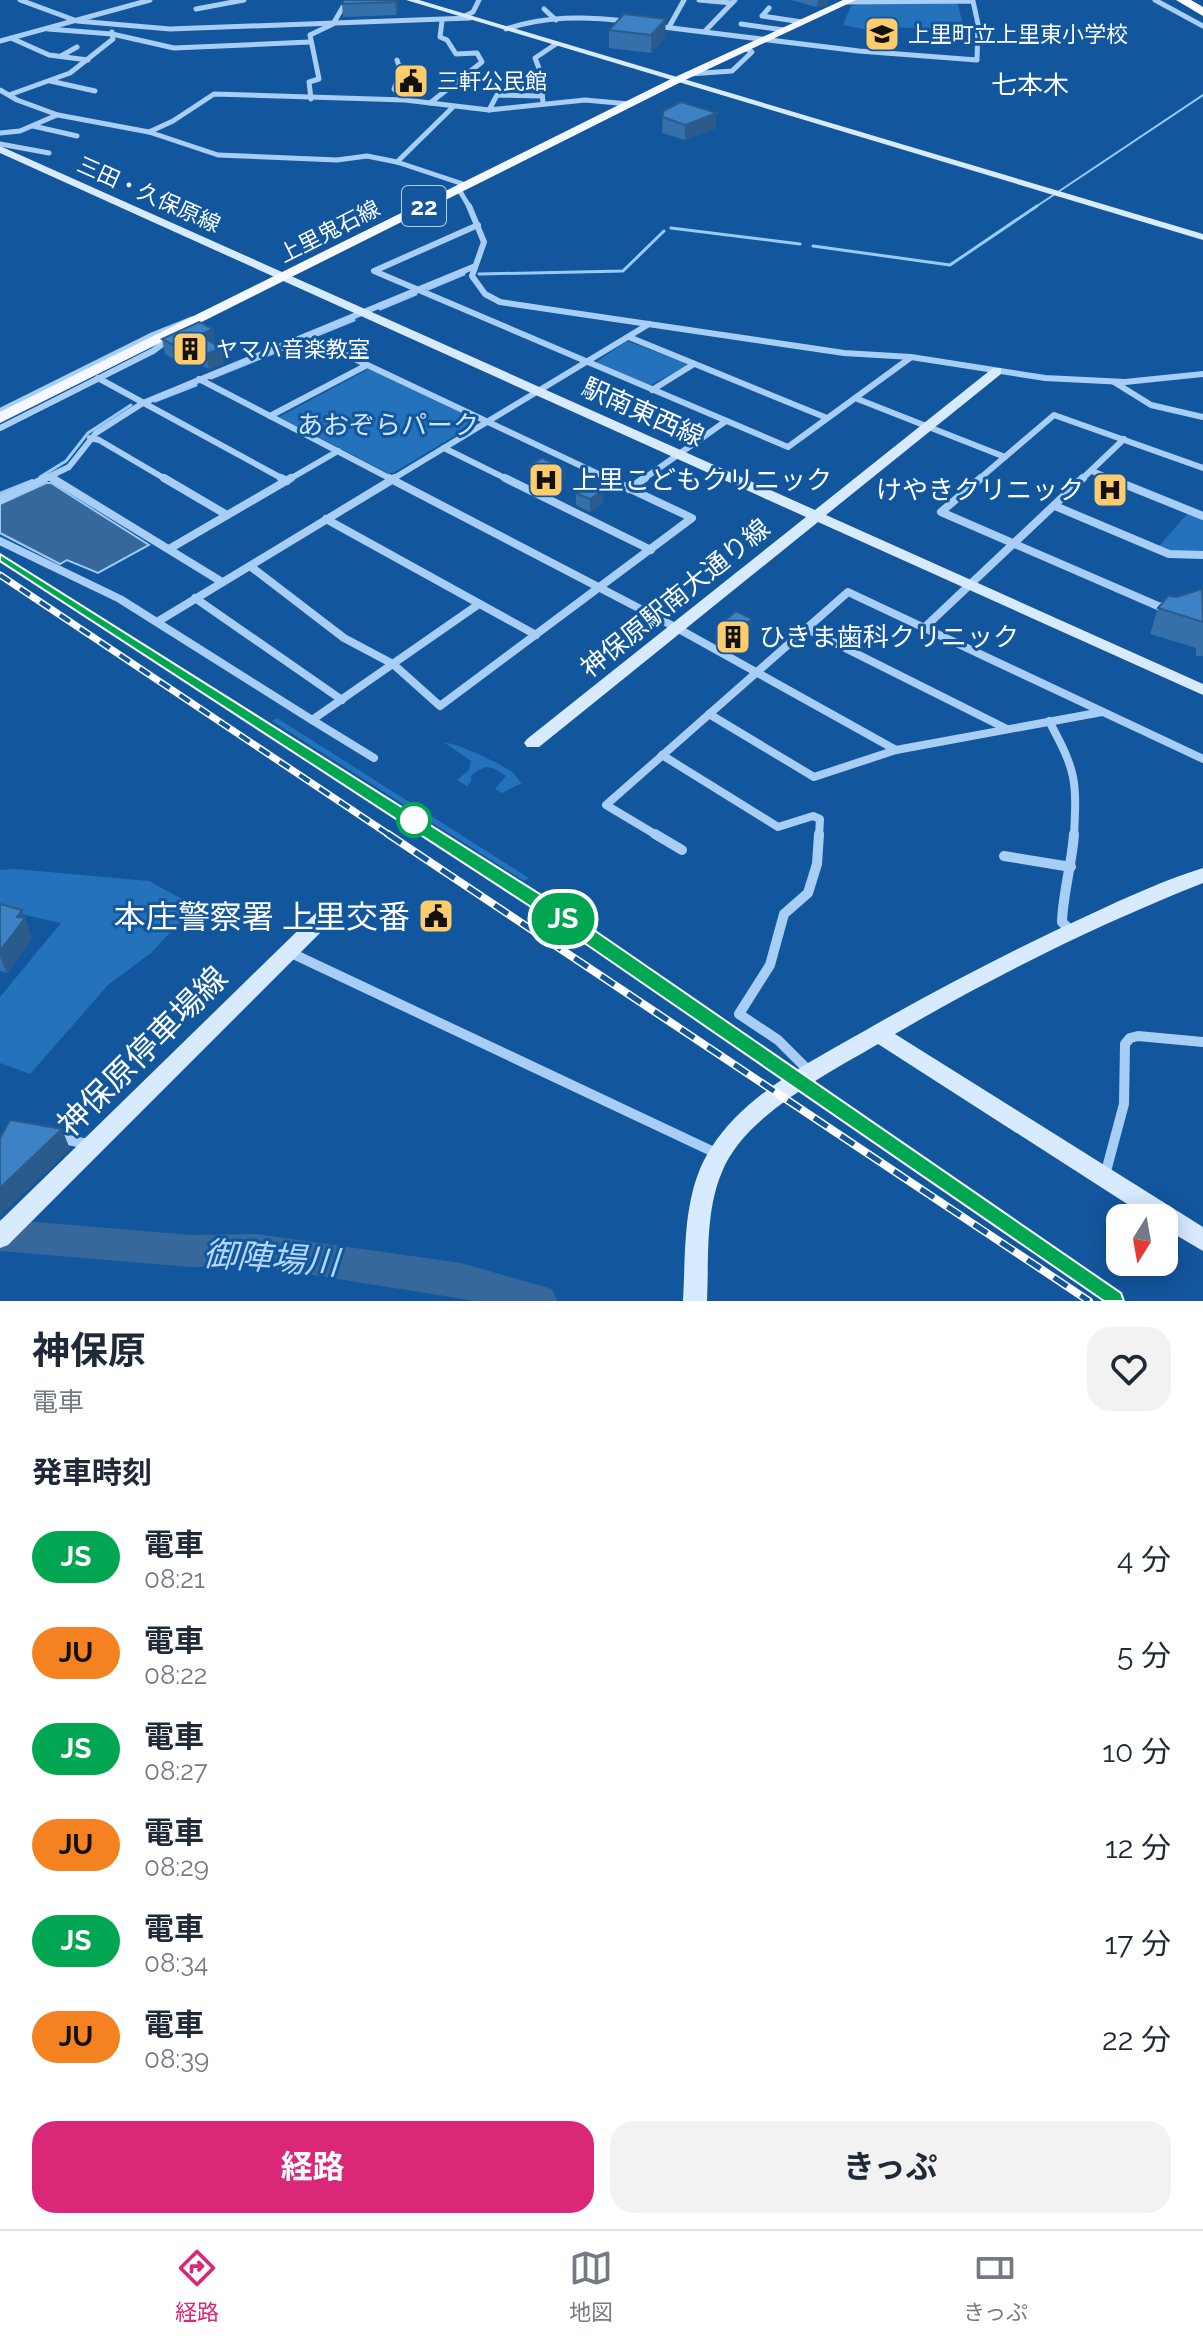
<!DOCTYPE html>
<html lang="ja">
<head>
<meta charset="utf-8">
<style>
  body { margin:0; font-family:Raleway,"Noto Sans JP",sans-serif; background:#f2f2f3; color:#1f2937; height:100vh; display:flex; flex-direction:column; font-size:30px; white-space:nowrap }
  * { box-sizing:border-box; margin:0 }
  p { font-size:26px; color:#747a83 }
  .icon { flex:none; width:44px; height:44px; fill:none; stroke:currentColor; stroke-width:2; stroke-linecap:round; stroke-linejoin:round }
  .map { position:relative; height:1301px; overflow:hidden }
  .panel { display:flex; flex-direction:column; background:#fff; flex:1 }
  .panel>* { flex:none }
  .badge { padding:0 16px; border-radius:26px; font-size:28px; line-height:52px }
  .needle { width:52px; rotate:191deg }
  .fabs { position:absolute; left:1106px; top:1204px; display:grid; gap:16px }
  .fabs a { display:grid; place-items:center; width:72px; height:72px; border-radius:16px; background:#fff; box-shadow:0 4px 20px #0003; font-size:40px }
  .map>.badge { position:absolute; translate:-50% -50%; box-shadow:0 0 0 4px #fff }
  h2 { padding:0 32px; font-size:30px; line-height:72px }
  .round { display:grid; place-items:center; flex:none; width:84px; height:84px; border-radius:24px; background:#f2f2f3 }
  .headline { display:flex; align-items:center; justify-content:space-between; height:136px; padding:0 32px }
  h1 { font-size:38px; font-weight:700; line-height:60px }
  .primary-button { display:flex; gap:16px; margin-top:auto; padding:16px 32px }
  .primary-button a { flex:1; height:92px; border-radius:24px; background:#db2777; color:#fff; font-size:32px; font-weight:700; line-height:92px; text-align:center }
  .primary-button a+a { background:#f2f2f3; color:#1f2937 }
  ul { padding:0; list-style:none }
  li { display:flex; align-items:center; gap:24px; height:96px; padding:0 32px }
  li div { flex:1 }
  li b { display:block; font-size:30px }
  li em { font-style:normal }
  li .badge { min-width:88px; font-weight:700; text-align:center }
  .tab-bar { display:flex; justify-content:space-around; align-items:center; height:112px; border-top:2px solid #e0e1e3; background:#fff; font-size:22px; color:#747a83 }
  .tab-bar a { display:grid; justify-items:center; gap:4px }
  .tab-bar .on { color:#db2777 }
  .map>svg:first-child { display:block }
  .green { fill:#2471bc }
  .water { fill:#37689c; stroke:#9acaf8; stroke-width:2 }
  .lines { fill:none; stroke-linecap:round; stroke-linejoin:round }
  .stream-far2 { stroke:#9acaf8; stroke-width:2 }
  .stream-far1 { stroke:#9acaf8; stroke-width:3 }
  .stream { stroke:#9acaf8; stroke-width:4 }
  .river { fill:#37689c; fill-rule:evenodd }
  .street-far3 { stroke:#a8cef5; stroke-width:5 }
  .street-far2 { stroke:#a8cef5; stroke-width:6 }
  .street-far1 { stroke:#a8cef5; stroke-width:8 }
  .street { stroke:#a8cef5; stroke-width:10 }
  .secondary { fill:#d8eafd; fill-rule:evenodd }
  .primary { fill:#f5f9ff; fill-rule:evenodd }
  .highway { fill:#fff; fill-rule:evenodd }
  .rail-far1-casing { stroke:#fff; stroke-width:7 }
  .rail-casing { stroke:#fff; stroke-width:8 }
  .rail-far1 { stroke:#12569e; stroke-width:4; stroke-dasharray:12; stroke-linecap:butt }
  .rail { stroke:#12569e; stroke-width:5; stroke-dasharray:16; stroke-linecap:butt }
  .wall { fill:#3570aa }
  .shaded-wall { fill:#2b5b8b }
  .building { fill:#3e82c6; stroke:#2b5b8b; stroke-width:2 }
  .line { fill:#00a651; stroke:#fff; stroke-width:2 }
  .stop-dot { fill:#fff; stroke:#00a651; stroke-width:4 }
  .labels { text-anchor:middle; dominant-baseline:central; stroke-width:6; stroke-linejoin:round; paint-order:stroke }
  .far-poi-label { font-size:22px; fill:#fff; stroke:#12569e; text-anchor:start }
  .far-street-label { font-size:22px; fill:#fff; stroke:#12569e }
  .shield { fill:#12569e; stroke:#b8cce2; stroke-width:2 }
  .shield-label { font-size:24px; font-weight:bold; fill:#fff }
  .far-quarter-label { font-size:26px; fill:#fff; stroke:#12569e }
  .street-label { font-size:26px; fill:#fff; stroke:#12569e }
  .park-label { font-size:26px; fill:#d0e7fe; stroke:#12569e }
  .poi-label { font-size:26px; fill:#fff; stroke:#12569e; text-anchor:start }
  .near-poi-label { font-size:32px; fill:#fff; stroke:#12569e; text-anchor:end }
  .near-street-label { font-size:32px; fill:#fff; stroke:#12569e }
  .near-water-label { font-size:34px; font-style:italic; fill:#b4d8fb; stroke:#12569e }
</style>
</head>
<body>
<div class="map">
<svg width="1203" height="1301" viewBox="0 0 1203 1301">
  <rect width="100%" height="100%" fill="#12569e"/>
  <g class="green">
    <path d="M 954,3 L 958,4 L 964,30 L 888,27 L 890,34 L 843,25 L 851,6 L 863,4 Z"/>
    <path d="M 627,341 L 685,363 L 686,366 L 649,386 L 595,363 Z"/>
    <path d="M 369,369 L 476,420 L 476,423 L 393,473 L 388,473 L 279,417 Z"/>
    <path d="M 1187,514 L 1203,519 L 1203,552 L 1170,551 L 1159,546 Z"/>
    <path d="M 277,718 L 529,878 L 524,881 L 272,721 Z"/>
    <path d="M 445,743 C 455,742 499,763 509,770 C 515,773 517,779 522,783 L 502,793 L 495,789 L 506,776 C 490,766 486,763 471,776 L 471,782 L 467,786 L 457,780 L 469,770 L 471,761 Z"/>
    <path d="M 15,869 L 149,881 L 195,906 L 151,953 L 108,985 L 30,1074 L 0,1063 L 0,997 L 61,923 L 11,912 L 0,913 L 0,870 Z"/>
  </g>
  <path class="water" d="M 46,483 L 51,483 L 149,545 L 98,573 L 67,560 L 60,564 L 0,533 L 0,504 Z"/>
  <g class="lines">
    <path class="stream-far2" d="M 1034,208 L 1203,95"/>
    <g class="stream-far1">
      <path d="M 671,228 L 800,244"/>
      <path d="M 813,246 L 950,265 L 1037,206"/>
      <path d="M 479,274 L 623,271 L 664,231"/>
      <path d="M 428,289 L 464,274"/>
      <path d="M 380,309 L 416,294"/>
      <path d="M 317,335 L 354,320"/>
      <path d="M 211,378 L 303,341"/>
      <path d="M 155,401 L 196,385"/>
      <path d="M 40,477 L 66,461 L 88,433 L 131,405"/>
    </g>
    <path class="stream" d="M 0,494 L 32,481"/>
    <path class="river" d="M 0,1219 L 190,1235 L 256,1234 L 461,1263 L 552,1289 L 557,1301 L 476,1301 L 256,1266 L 190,1267 L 0,1251 Z"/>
    <g class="street-far3">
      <path d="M 20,0 L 77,21 L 170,29 L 470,18"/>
      <path d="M 699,0 L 732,3"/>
      <path d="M 1155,0 L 1203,26"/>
      <path d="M 769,8 L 762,16 L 802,22"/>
      <path d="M 196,9 L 244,0"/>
      <path d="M 544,9 L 556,20"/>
      <path d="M 465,16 L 473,12 L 479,0"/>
      <path d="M 741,24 L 784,30"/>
      <path d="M 655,26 L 859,51 L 977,60 L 978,24 L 973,1 L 847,2"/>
      <path d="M 669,27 L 684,0"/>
      <path d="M 48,29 L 112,34 L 174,48 L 310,42"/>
      <path d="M 506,29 C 545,16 584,16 625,21"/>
      <path d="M 705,31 L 735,0"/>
      <path d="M 11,38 L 49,55 L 88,60"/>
      <path d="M 0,41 L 150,0"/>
      <path d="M 61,56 L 77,47"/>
      <path d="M 397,60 L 401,72 L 394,89 L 406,99"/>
      <path d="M 689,74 L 732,71 L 752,52 L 745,48"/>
      <path d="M 50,81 L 95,91"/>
      <path d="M 0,90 L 17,100 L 58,115 L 149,132 L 218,155 L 337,160 L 367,156 L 397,162 L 466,185"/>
      <path d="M 9,95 L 70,73 L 113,39 L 112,32"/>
      <path d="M 311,99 L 309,82 L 319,79 L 310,35 L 333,24 L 347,0"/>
      <path d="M 430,103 L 482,62 L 477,53 L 456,54 L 447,40 L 440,37 L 442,21"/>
      <path d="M 543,103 L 540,71 L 535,58 L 556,44"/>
      <path d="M 489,110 L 497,95 L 542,96"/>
      <path d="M 33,126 L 77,136"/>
      <path d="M 149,132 L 173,121 L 214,94 L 405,100 L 489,110 L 585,100 L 629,104"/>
      <path d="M 0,133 L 20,131 L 57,115"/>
      <path d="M 0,144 L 49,153"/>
      <path d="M 397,162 L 453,107"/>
      <path d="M 458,188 L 470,208"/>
    </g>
    <g class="street-far2">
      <path d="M 469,206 L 484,242 L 472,276 L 485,294 L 500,302 L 844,353 L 911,357 L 1045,378 L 1125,382 L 1203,374"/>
      <path d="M 478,225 L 374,271 L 788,447 L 910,358"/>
      <path d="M 306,336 L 611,480"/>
      <path d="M 629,337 L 827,418"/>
      <path d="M 98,378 L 285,480"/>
      <path d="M 199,379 L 393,480"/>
      <path d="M 1114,382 L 1151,405 L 1203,417"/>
      <path d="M 652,390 L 694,364"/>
      <path d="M 855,398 L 1005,457"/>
      <path d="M 0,411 L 153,335 L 193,319"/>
      <path d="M 270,416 L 367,365"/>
      <path d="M 0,428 L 153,351 L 169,339"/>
      <path d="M 90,438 L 99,440 L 167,480"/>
      <path d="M 444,448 L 509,480"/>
      <path d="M 1092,471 L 1114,480"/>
      <path d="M 50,477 L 55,480"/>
      <path d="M 42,480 L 69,467 L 96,433 L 143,403 L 473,267"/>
      <path d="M 288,480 L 338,451"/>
      <path d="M 391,480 L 649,324"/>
      <path d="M 642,480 L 726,421"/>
      <path d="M 978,480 L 1054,415 L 1203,468"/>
      <path d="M 1081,480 L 1124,439"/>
    </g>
    <g class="street-far1">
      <path d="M 52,478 L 222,582"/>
      <path d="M 164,478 L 227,515"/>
      <path d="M 281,478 L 287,481"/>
      <path d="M 389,478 L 677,628 L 896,750"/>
      <path d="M 505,478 L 651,550"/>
      <path d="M 981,478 L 941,512 L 1158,606 L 1170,607"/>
      <path d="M 1109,478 L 1203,516"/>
      <path d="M 629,489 L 645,478"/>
      <path d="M 0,500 L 46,478"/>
      <path d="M 1055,506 L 1169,554 L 1203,555"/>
      <path d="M 326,519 L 536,635"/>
      <path d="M 0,541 L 120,599 L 312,720 L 479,604"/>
      <path d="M 169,549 L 291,478"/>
      <path d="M 250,566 L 344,638 L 393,664 L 440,706 L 692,518 L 607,478"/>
      <path d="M 195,598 L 342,700"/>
      <path d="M 157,622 L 395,478"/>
      <path d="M 924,628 L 1083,478"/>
      <path d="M 807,629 L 1007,729"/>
      <path d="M 709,714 L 814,777 L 896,750 L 1102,712"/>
      <path d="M 312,720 L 374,758"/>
      <path d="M 1049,721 C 1076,771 1077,779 1074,836"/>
      <path d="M 662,755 L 778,827 L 813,816 L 820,819 L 819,836"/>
      <path d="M 658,836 L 606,805 L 848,592 L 1203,759"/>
    </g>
    <g class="street">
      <path d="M 655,834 L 682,850"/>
      <path d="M 1004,856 L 1071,867"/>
      <path d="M 1070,930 L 1062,922 C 1063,892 1072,864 1074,834"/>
      <path d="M 289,952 L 718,1154"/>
      <path d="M 810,1072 L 778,1040 L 739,1014 L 770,965 L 784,914 L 808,893 L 817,864 L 819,834"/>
      <path d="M 58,1138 L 88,1144"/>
      <path d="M 1105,1175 L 1124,1104 L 1125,1044 L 1130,1038 L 1138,1036 L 1203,1042"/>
    </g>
    <g class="secondary">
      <path d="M 406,0 L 419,0 L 1203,234 L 1203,240 Z"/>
      <path d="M 0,146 L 815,510 L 993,368 L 1001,368 L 1001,374 L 826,515 L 1203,684 L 1203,695 L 818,522 L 539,747 L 527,747 L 524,743 L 527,739 L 806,517 L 0,153 Z"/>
      <path d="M 1203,868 L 1203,883 C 1097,925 994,976 895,1034 L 1203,1227 L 1203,1251 L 1164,1228 L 1164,1218 L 1149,1218 L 878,1044 C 827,1074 744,1116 722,1172 C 705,1212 709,1259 707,1301 L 683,1301 C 686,1250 682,1193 711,1148 C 749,1089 822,1056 880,1022 C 949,983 1019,947 1091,914 C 1127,897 1165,880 1203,868 Z"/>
      <path d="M 330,904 L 337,906 L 340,911 L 337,916 L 8,1245 L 0,1248 L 0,1221 L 323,906 Z"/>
    </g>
    <path class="primary" d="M 843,0 L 856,0 L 681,82 L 0,423 L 0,412 L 673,78 Z"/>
    <path class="highway" d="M 1176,0 L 1191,0 L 1203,7 L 1203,16 Z"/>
    <defs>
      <g id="rail-far1">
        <path d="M 0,558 L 434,836"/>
        <path d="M 0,575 L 391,836"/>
      </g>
      <g id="rail">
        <path d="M 388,834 L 1089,1301"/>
        <path d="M 431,834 L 555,913 L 1112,1301"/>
      </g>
    </defs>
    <use href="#rail-far1" class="rail-far1-casing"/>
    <use href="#rail" class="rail-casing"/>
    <use href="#rail-far1" class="rail-far1"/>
    <use href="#rail" class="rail"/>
  </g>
  <g class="wall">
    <path d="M 344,0 L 398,0 L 398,9 L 396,15 L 343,17 L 342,4 Z"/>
    <path d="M 790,0 L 828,0 L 827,4 L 817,7 Z"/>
    <path d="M 609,30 L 665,37 L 651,53 L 609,48 Z"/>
    <path d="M 663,111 L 716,128 L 685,140 L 662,133 Z"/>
    <path d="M 162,339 L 215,344 L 224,363 L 209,369 L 186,358 L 178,362 L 165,354 Z"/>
    <path d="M 529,466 L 565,468 L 565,480 L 551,489 L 529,479 Z"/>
    <path d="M 576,493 L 603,503 L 590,512 L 576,505 Z"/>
    <path d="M 1203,589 L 1203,656 L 1196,656 L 1196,648 L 1150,634 L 1158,608 L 1177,597 Z"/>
    <path d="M 716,628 L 751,632 L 730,649 L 715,641 Z"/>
    <path d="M 0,904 L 22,910 L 32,939 L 7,973 L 0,971 Z"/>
    <path d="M 421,907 L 449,917 L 440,925 L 422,914 Z"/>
  </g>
  <g class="shaded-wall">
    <path d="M 395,0 L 398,0 L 398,9 L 396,15 Z"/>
    <path d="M 818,0 L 828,0 L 827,4 L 817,7 Z"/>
    <path d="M 666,19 L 665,37 L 651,53 L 651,35 Z"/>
    <path d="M 717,113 L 716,128 L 685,140 L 685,125 Z"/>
    <path d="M 213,329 L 215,344 L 199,335 Z"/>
    <path d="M 183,342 L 186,358 L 178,362 L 175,346 Z"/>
    <path d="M 221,348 L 224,363 L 209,369 L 206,354 Z"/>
    <path d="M 565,468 L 565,480 L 551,489 L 550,477 Z"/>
    <path d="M 603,491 L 603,503 L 590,512 L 590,499 Z"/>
    <path d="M 752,619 L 751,632 L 730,649 L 731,636 Z"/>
    <path d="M 22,910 L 32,939 L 7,973 L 0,956 L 0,951 L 17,917 Z"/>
    <path d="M 448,910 L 449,917 L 440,925 L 439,918 Z"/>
    <path d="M 62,1129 L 70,1149 L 0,1216 L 0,1188 Z"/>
  </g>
  <g class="building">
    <path d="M 344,0 L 395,0 L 394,2 L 342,4 Z"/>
    <path d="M 624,14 L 666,19 L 651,35 L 609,30 Z"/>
    <path d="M 681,102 L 717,113 L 685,125 L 663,117 L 663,111 Z"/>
    <path d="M 199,322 L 213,329 L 199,335 L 221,348 L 206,354 L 183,342 L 175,346 L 162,339 Z"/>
    <path d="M 542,458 L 565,468 L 550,477 L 529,466 Z"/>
    <path d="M 589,484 L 603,491 L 590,499 L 576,493 Z"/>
    <path d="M 1202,589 L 1203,622 L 1158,608 L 1168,596 L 1177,597 Z"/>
    <path d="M 736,611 L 752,619 L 731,636 L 716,628 Z"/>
    <path d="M 430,900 L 448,910 L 439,918 L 421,907 Z"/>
    <path d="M 0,904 L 22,910 L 17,917 L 25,918 L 0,951 Z"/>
    <path d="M 10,1120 L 62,1129 L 0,1188 L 0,1138 Z"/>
  </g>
  <path class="line" d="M 0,554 L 562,908 L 1121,1293 L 1124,1301 L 1104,1301 L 548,918 L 0,561 Z"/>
  <defs>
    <symbol id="school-square" viewBox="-11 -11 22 22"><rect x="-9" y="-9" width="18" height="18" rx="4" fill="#ffcc6b" stroke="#12569e"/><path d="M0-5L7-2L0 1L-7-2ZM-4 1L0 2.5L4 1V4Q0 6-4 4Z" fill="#111"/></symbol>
    <symbol id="civic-square" viewBox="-11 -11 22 22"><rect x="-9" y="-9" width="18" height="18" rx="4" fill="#ffcc6b" stroke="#12569e"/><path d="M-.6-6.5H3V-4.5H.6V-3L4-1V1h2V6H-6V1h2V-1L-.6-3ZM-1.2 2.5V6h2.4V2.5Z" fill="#111"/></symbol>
    <symbol id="building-square" viewBox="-11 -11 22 22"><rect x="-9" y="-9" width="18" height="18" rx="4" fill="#ffcc6b" stroke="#12569e"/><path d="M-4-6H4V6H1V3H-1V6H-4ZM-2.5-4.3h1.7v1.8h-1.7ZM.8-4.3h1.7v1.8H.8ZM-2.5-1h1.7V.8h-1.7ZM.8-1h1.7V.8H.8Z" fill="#111"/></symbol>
    <symbol id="hospital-square" viewBox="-11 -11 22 22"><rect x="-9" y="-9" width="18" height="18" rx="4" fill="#ffcc6b" stroke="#12569e"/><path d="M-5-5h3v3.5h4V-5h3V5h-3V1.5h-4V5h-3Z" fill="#111"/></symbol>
  </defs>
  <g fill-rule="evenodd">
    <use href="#school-square" x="862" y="14" width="40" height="40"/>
    <use href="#civic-square" x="391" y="61" width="40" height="40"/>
    <use href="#building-square" x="170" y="329" width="40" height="40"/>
    <use href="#hospital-square" x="526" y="460" width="40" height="40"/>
    <use href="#hospital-square" x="1090" y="470" width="40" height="40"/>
    <use href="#building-square" x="713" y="617" width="40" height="40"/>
    <use href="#civic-square" x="416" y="896" width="40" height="40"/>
  </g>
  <circle class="stop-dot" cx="414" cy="820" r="16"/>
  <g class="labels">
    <g class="far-poi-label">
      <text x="908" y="34">上里町立上里東小学校</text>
      <text x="437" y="81">三軒公民館</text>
      <text x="216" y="349">ヤマハ音楽教室</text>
    </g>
    <g class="far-street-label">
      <text transform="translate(149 194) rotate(24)">三田・久保原線</text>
      <text transform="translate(329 231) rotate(-27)">上里鬼石線</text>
    </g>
    <rect class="shield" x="402" y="186" width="44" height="40" rx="6"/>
    <g class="shield-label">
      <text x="424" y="206">22</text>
    </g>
    <g class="far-quarter-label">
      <text x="1030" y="85">七本木</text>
    </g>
    <g class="street-label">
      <text transform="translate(643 412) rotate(24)">駅南東西線</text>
      <text transform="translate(675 598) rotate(-39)">神保原駅南大通り線</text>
    </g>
    <g class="park-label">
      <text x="388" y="425">あおぞらパーク</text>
    </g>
    <g class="poi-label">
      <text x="572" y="480">上里こどもクリニック</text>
      <text x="1084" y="490" text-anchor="end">けやきクリニック</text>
      <text x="759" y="637">ひきま歯科クリニック</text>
    </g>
    <g class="near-poi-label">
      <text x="410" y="916">本庄警察署 上里交番</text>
    </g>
    <g class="near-street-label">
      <text transform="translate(142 1051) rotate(-45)">神保原停車場線</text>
    </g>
    <g class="near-water-label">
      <text transform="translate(271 1258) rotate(4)">御陣場川</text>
    </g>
  </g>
</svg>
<div class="fabs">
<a><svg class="needle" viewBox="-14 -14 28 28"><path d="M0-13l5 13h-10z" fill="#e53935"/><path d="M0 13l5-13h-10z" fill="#747a83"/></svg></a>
</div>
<b class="badge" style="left:563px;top:919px;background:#00a651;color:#fff">JS</b>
</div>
<section class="panel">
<div class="headline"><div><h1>神保原</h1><p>電車</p></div><a class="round"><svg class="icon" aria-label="heart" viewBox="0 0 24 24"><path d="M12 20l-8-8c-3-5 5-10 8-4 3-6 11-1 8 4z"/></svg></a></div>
<h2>発車時刻</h2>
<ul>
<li><span class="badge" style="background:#00a651;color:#fff">JS</span><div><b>電車</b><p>08:21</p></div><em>4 分</em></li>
<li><span class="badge" style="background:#f58220;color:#111">JU</span><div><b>電車</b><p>08:22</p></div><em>5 分</em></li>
<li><span class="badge" style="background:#00a651;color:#fff">JS</span><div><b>電車</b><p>08:27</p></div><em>10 分</em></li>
<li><span class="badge" style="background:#f58220;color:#111">JU</span><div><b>電車</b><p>08:29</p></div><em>12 分</em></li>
<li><span class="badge" style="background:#00a651;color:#fff">JS</span><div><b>電車</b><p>08:34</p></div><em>17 分</em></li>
<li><span class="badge" style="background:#f58220;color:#111">JU</span><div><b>電車</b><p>08:39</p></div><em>22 分</em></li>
</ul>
<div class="primary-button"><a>経路</a><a>きっぷ</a></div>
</section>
<nav class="tab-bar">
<a class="on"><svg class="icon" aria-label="directions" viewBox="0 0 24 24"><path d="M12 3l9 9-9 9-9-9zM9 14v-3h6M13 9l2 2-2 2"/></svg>経路</a>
<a><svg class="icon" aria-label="map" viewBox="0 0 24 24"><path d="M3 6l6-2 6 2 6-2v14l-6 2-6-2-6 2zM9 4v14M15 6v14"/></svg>地図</a>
<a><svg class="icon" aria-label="tickets" viewBox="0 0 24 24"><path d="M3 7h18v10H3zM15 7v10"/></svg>きっぷ</a>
</nav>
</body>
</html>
